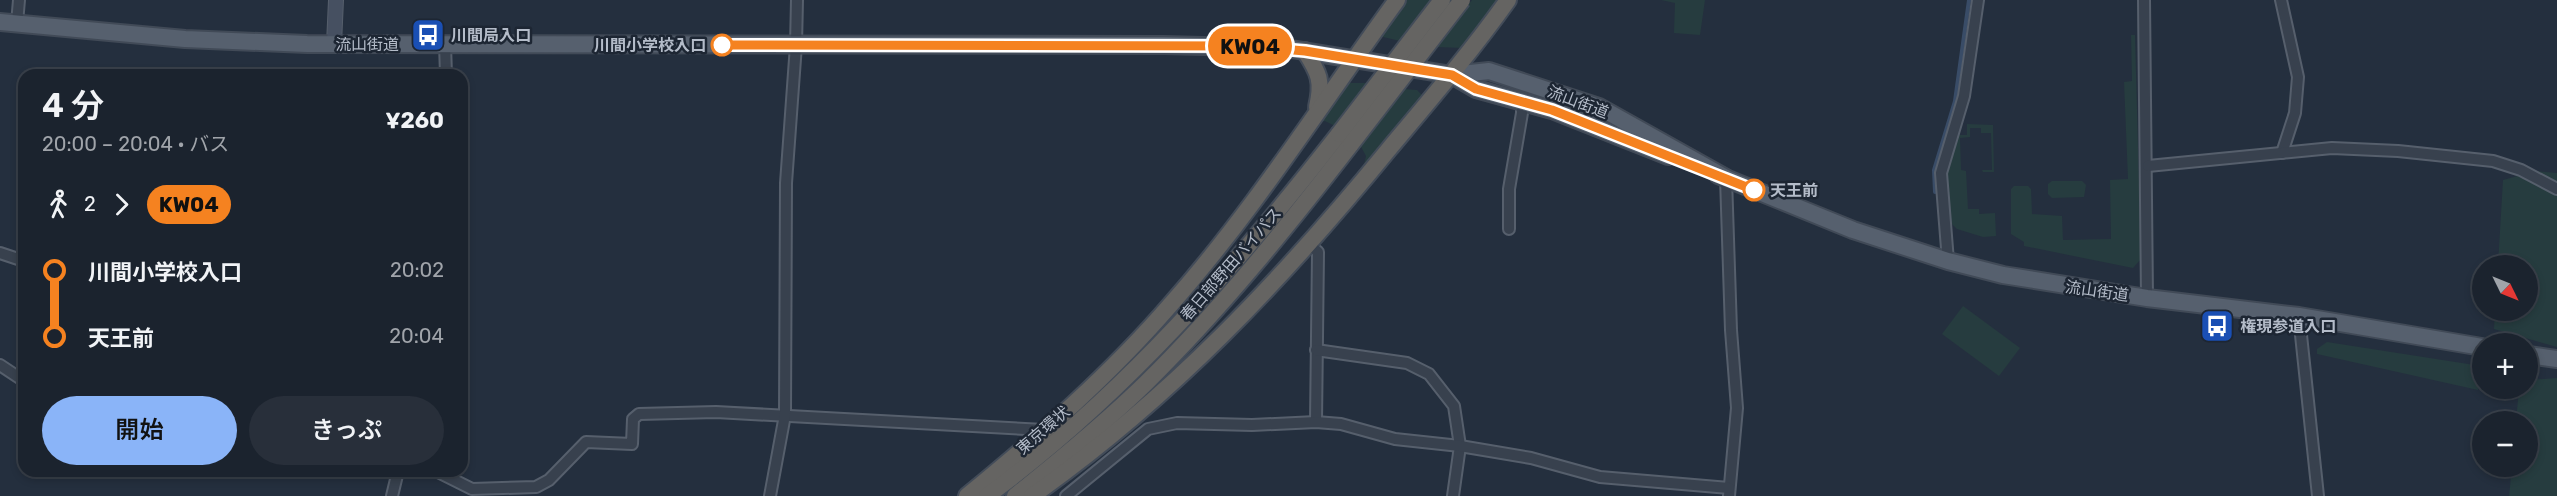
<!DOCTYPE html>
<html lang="ja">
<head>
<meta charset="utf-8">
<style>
  body { margin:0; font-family:Rubik,"Noto Sans JP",sans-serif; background:#282f3a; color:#f1f3f6; height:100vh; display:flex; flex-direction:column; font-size:22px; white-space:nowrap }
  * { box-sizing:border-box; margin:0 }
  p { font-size:20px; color:#a0a4aa }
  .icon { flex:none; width:33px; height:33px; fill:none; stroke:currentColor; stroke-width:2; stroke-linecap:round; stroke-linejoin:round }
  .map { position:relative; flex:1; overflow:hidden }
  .side { position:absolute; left:18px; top:69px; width:450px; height:408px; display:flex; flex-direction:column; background:#1b232e; border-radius:18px; box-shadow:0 3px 9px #0003,0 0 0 2px #39404a }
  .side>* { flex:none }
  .badge { padding:0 12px; border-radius:20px; font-size:21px; line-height:39px }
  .needle { width:39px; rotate:133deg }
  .buttons { position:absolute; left:2472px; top:255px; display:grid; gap:12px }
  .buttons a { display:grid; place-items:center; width:66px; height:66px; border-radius:50%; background:#1b232e; box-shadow:0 3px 9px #0003,0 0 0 2px #39404a; font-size:30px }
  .map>.badge { position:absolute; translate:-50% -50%; box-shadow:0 0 0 3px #fff }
  .legs { display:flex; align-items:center; gap:9px; height:66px; padding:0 24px; font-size:20px }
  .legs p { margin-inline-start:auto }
  .head { display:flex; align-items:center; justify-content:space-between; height:102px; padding:0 24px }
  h1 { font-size:33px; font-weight:600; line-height:45px }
  .button { display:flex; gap:12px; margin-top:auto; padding:12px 24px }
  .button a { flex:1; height:69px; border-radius:36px; background:#8ab4f8; color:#111; font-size:24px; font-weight:600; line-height:69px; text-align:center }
  .button a+a { background:#282f3a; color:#f1f3f6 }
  ul { padding:0 24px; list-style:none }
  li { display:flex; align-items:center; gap:21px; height:66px; font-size:22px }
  li i { display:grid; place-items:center; width:9px; height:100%; margin:0 8px; background:currentColor }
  li i::after { content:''; width:15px; height:15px; margin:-8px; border:4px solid; border-radius:50%; background:#1b232e }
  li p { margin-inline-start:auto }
  li:first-child i { background:linear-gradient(#0000 50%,currentColor 0) }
  li:last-child i { background:linear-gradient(currentColor 50%,#0000 0) }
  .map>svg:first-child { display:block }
  .green { fill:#263c3f }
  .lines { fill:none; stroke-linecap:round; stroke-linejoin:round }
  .stream { stroke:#394c67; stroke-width:4 }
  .minor-casing { stroke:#565f6c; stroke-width:14 }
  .secondary-casing { stroke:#565f6c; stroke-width:16 }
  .primary-casing { stroke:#414a57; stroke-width:20 }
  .trunk-casing { stroke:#434c59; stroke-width:20 }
  .minor { stroke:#38414e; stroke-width:10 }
  .secondary { stroke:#465061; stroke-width:14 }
  .primary { stroke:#56606e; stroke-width:16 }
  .trunk { stroke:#656462; stroke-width:16 }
  .trunk-bridge-casing { stroke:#434c59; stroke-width:20; stroke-linecap:butt }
  .trunk-bridge { stroke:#656462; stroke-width:16 }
  .line-1-casing { stroke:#fff; stroke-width:14 }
  .line-1 { stroke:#f58220; stroke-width:9 }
  .stop-1-dot { fill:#fff; stroke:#f58220; stroke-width:3 }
  .labels { text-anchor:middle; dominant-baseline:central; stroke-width:5; stroke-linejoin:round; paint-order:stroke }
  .poi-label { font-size:16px; font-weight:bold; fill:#b4bcc9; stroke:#1d2633; text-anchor:start }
  .street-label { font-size:16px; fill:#b4bcc9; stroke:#1d2633 }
  .stop-label { font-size:16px; font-weight:bold; fill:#b4bcc9; stroke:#1d2633; text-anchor:end }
</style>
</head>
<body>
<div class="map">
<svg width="2557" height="496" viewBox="0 0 2557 496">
  <rect width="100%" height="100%" fill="#242f3e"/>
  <g class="green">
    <path d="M 1407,0 L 1432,0 L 1400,41 L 1379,36 Z"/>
    <path d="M 1472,0 L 1500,0 L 1463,48 L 1436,47 Z"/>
    <path d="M 1661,0 L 1705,0 L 1700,35 L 1674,33 L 1675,3 Z"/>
    <path d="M 2131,35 L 2135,35 L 2141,259 L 2133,268 L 2024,246 L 2024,242 L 2011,234 L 2011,189 L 2014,186 L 2028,186 L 2031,189 L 2032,214 L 2062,216 L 2063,240 L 2111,239 L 2110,180 L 2128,179 L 2124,82 L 2132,81 Z"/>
    <path d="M 1348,83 L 1368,83 L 1335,126 L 1325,121 L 1318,123 Z"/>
    <path d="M 1404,89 L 1417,90 L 1424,97 L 1363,169 L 1366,156 L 1360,145 Z"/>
    <path d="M 1967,124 L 1993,125 L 1994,172 L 1983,172 L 1982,170 L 1992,170 L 1991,133 L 1981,133 L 1981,128 L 1970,128 L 1970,137 L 1960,138 L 1961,170 L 1966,171 L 1968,209 L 1979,209 L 1979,214 L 1995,213 L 1996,236 L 1983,237 L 1957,229 L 1951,223 L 1945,173 L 1958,135 L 1967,135 Z"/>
    <path d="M 2536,171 L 2557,173 L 2557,347 L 2494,329 L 2495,311 L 2528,310 L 2528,266 L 2498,265 L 2503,180 Z"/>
    <path d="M 2052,181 L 2082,181 L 2086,185 L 2084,197 L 2052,198 L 2048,194 L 2048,184 Z"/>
    <path d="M 1963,306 L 2020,348 L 1999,376 L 1942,334 Z"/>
    <path d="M 2327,342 L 2481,366 L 2478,390 L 2317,354 L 2317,349 Z"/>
    <path d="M 2557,378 L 2557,496 L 2509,496 L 2512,467 L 2528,466 L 2528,422 L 2516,421 L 2519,389 L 2528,388 L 2528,380 Z"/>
  </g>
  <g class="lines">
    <path class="stream" d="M 1935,192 L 1934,170 L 1955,101 L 1969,0"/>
    <defs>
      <g id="minor">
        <path d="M 2144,0 L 2147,298"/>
        <path d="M 2281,0 L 2298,77 L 2295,113 L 2282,153"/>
        <path d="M 17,23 L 19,0"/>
        <path d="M 445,44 L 446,75"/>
        <path d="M 2148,166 L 2332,148 L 2398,151 L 2493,161 L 2521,170 L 2557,189"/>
        <path d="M 1726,178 L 1731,330 L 1737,408 L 1729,496"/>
        <path d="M 1509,229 L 1509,189 L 1522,113 L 1522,101"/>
        <path d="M 1310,245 L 1318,252 L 1316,422"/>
        <path d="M 0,253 L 24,261"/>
        <path d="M 1948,261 L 1941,173 L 1964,96 L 1978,0"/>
        <path d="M 2299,316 L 2318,496"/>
        <path d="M 1316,350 L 1407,363 L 1429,374 L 1454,406 L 1460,446 L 1453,496"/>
        <path d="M 0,365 L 24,381"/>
        <path d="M 216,471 L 235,471"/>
        <path d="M 436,471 L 472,489 L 536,487 L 549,480 L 586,442 L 632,444 L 633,419 L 639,414 L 716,412 L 1044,430"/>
        <path d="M 392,496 L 398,471"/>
        <path d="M 770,496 L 785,415 L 786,183 L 796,45 L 797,0"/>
        <path d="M 1066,496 L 1148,429 L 1177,423 L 1252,425 L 1316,422 L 1341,424 L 1395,439 L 1460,446 L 1531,458 L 1600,477 L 1729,488"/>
      </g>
      <path id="secondary" d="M 334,44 L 336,0"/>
      <g id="primary">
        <path d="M 0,22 L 185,39 L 307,44 L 1164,45 L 1285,48 L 1452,75 L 1489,71 L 1599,107 L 1726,178"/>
        <path d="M 1452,75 L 1476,89 L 1552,110 L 1668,156"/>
        <path d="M 1718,175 L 1853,230 L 1948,261 L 2003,275 L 2147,298 L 2299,316 L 2482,347"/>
        <path d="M 2528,355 L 2557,359"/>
      </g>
      <g id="trunk">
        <path d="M 1305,51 C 1319,73 1323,81 1317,107"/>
        <path d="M 967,496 C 1039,437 1111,374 1172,303 C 1255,209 1323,101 1397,0"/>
        <path d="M 987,496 C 1124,396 1235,267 1339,134"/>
        <path d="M 1015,496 C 1060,460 1105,423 1146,383 C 1221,309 1287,227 1351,144"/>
        <path d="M 1032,496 C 1171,398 1282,280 1389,149 C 1430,100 1471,52 1508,0"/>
      </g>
    </defs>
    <use href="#minor" class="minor-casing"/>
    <use href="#secondary" class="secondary-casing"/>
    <use href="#primary" class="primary-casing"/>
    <use href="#trunk" class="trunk-casing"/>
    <use href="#minor" class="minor"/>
    <use href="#secondary" class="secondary"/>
    <use href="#primary" class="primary"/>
    <use href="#trunk" class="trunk"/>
    <defs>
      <g id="trunk-bridge">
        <path d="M 1339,134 L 1442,0"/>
        <path d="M 1351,144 L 1462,0"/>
      </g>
    </defs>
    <use href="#trunk-bridge" class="trunk-bridge-casing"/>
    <use href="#trunk-bridge" class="trunk-bridge"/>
  </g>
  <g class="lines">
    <defs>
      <path id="line-1" d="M 722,45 L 1248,46 L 1305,51 L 1452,75 L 1476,89 L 1552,110 L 1754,190"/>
    </defs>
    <use href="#line-1" class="line-1-casing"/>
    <use href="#line-1" class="line-1"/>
  </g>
  <defs>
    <symbol id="bus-square" viewBox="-11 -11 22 22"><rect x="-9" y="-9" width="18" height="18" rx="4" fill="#1a4fb4" stroke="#1d2633"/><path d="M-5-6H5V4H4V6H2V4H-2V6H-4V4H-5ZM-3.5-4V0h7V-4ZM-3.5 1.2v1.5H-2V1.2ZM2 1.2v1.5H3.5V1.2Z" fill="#fff"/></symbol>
  </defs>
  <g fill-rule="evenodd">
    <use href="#bus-square" x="409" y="16" width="38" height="38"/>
    <use href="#bus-square" x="2198" y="307" width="38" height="38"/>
  </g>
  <g class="stop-1-dot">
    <circle cx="722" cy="45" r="10"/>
    <circle cx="1754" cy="190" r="10"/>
  </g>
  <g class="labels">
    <g class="poi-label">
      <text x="451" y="35">川間局入口</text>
      <text x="2240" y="326">権現参道入口</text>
    </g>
    <g class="street-label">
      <text x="367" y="44">流山街道</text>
      <text transform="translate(1578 102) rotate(21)">流山街道</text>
      <text transform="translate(1231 264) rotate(-49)">春日部野田バイパス</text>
      <text transform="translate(2097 291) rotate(8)">流山街道</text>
      <text transform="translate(1043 430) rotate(-41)">東京環状</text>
    </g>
    <g class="stop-label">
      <text x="706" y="45">川間小学校入口</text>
      <text x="1770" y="190" text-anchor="start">天王前</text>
    </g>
  </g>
</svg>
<div class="buttons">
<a><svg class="needle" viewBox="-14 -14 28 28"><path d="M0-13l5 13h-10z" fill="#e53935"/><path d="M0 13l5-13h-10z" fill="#a0a4aa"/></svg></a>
<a>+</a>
<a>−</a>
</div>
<b class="badge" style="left:1250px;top:46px;background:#f58220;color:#111">KW04</b>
<section class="side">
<div class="head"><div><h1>4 分</h1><p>20:00 – 20:04 · バス</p></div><b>¥260</b></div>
<div class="legs"><svg class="icon" aria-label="walk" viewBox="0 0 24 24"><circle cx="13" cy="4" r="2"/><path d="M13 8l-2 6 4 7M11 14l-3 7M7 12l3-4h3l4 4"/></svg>2<svg class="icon" aria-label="forward" viewBox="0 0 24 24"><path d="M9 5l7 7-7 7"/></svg><b class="badge" style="background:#f58220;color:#111">KW04</b></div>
<ul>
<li><i style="color:#f58220"></i><b>川間小学校入口</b><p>20:02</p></li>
<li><i style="color:#f58220"></i><b>天王前</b><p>20:04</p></li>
</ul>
<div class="button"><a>開始</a><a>きっぷ</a></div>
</section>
</div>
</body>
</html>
